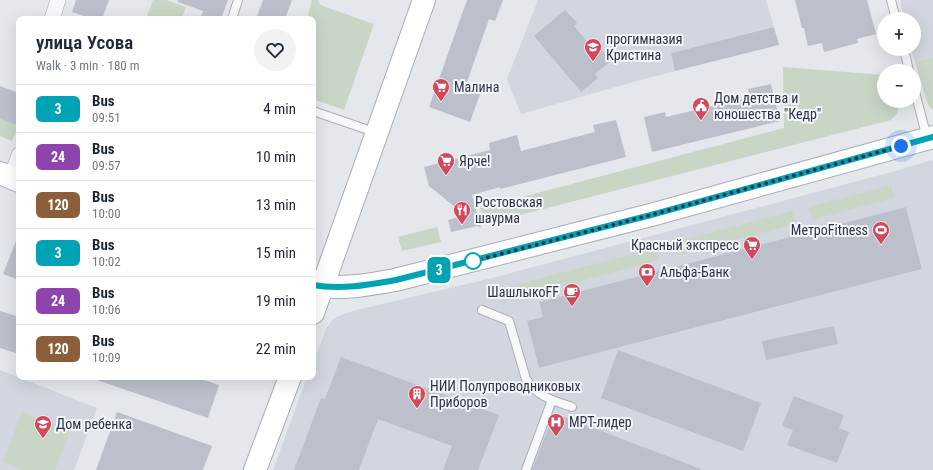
<!DOCTYPE html>
<html lang="en">
<head>
<meta charset="utf-8">
<style>
  body { margin:0; font-family:"Roboto Condensed",sans-serif; background:#f2f2f3; color:#1f2937; height:100vh; display:flex; flex-direction:column; font-size:15px; white-space:nowrap }
  * { box-sizing:border-box; margin:0 }
  p { font-size:13px; color:#747a83 }
  .icon { flex:none; width:22px; height:22px; fill:none; stroke:currentColor; stroke-width:2; stroke-linecap:round; stroke-linejoin:round }
  .map { position:relative; flex:1; overflow:hidden }
  .sheet { position:absolute; left:16px; top:16px; width:300px; height:364px; display:flex; flex-direction:column; background:#fff; border-radius:8px; box-shadow:0 4px 16px #0002 }
  .sheet>* { flex:none }
  .badge { padding:0 8px; border-radius:6px; font-size:14px; line-height:26px }
  .controls { position:absolute; left:877px; top:12px; display:grid; gap:8px }
  .controls a { display:grid; place-items:center; width:44px; height:44px; border-radius:50%; background:#fff; box-shadow:0 4px 16px #0002; font-size:20px }
  .you { position:absolute; width:20px; height:20px; margin:-10px; border:3px solid #fff; border-radius:50%; background:#1a73e8; box-shadow:0 0 0 6px #1a73e833 }
  .map>.badge { position:absolute; translate:-50% -50%; box-shadow:0 0 0 2px #fff }
  .round { display:grid; place-items:center; flex:none; width:42px; height:42px; border-radius:21px; background:#f2f2f3 }
  .head { display:flex; align-items:center; justify-content:space-between; height:68px; padding:0 20px }
  h1 { font-size:19px; font-weight:600; line-height:30px }
  ul { padding:0; list-style:none }
  li { display:flex; align-items:center; gap:12px; height:48px; padding:0 20px; border-top:1px solid #e0e1e3 }
  li div { flex:1 }
  li b { display:block; font-size:15px }
  li em { font-style:normal }
  li .badge { min-width:44px; font-weight:700; text-align:center }
  .map>svg:first-child { display:block }
  .built { fill:#d2d6de; fill-rule:evenodd }
  .green { fill:#c9d6c5 }
  .building { fill:#bbc0ca }
  .lines { fill:none; stroke-linecap:round; stroke-linejoin:round }
  .service-casing { stroke:#a9aeb7; stroke-width:10 }
  .minor-casing { stroke:#a9aeb7; stroke-width:16 }
  .secondary-casing { stroke:#a9aeb7; stroke-width:24 }
  .service { stroke:#f7f8fa; stroke-width:8 }
  .minor { stroke:#f7f8fa; stroke-width:15 }
  .secondary { stroke:#fff; stroke-width:22 }
  .line-casing { stroke:#fff; stroke-width:9 }
  .line { stroke:#00a3b4; stroke-width:6 }
  .walk { stroke:#2b3445; stroke-width:4; stroke-dasharray:0 7.2 }
  .stop-dot { fill:#fff; stroke:#00a3b4; stroke-width:2 }
  .labels { text-anchor:middle; dominant-baseline:central; stroke-width:4; stroke-linejoin:round; paint-order:stroke }
  .poi-label { font-size:14px; fill:#2b3445; stroke:#f4f6f9; text-anchor:start }
</style>
</head>
<body>
<div class="map">
<svg width="933" height="470" viewBox="0 0 933 470">
  <rect width="100%" height="100%" fill="#e4e7ec"/>
  <g class="built">
    <path d="M 538,0 L 766,0 L 774,27 L 671,53 L 675,71 L 633,82 L 521,114 L 507,79 Z"/>
    <path d="M 900,0 L 933,0 L 933,57 L 915,62 L 911,49 L 914,49 L 914,19 L 904,19 Z"/>
    <path d="M 933,160 L 933,470 L 273,470 L 307,377 L 313,377 L 313,363 L 326,329 L 332,320 L 341,315 L 353,311 L 496,277 L 888,173 ZM 906,207 L 922,269 L 539,368 L 527,321 L 543,317 L 539,302 Z"/>
    <path d="M 0,370 L 97,408 L 74,470 L 0,470 Z"/>
  </g>
  <g class="green">
    <path d="M 153,0 L 166,0 L 186,7 L 182,19 L 146,19 Z"/>
    <path d="M 312,0 L 318,0 L 320,5 L 374,24 L 344,110 L 313,99 L 313,61 L 316,52 L 313,48 L 313,19 L 307,19 Z"/>
    <path d="M 933,57 L 933,110 L 928,105 L 915,62 Z"/>
    <path d="M 783,67 L 884,75 L 884,101 L 899,101 C 900,109 897,115 891,120 L 485,224 L 480,208 L 784,128 Z"/>
    <path d="M 0,119 L 18,126 L 12,141 L 0,136 Z"/>
    <path d="M 891,185 L 894,198 L 812,220 L 809,207 Z"/>
    <path d="M 792,211 L 795,224 L 678,255 L 675,242 Z"/>
    <path d="M 437,227 L 441,242 L 402,251 L 398,237 Z"/>
    <path d="M 656,248 L 659,260 L 503,302 L 499,289 Z"/>
    <path d="M 22,412 L 70,430 L 55,470 L 24,470 L 3,462 Z"/>
  </g>
  <g class="building">
    <path d="M 76,0 L 109,0 L 102,19 L 93,19 L 72,12 Z"/>
    <path d="M 178,0 L 228,0 L 221,19 L 200,19 L 203,11 L 178,2 Z"/>
    <path d="M 263,0 L 292,0 L 285,19 L 256,19 Z"/>
    <path d="M 467,0 L 503,0 L 495,21 L 489,19 L 465,88 L 480,94 L 470,122 L 429,107 Z"/>
    <path d="M 795,0 L 867,0 L 876,34 L 857,39 L 858,43 L 824,52 L 822,43 L 808,46 L 804,28 L 802,28 Z"/>
    <path d="M 565,10 L 577,23 L 574,26 L 595,51 L 599,47 L 611,61 L 595,74 L 598,78 L 581,92 L 534,36 Z"/>
    <path d="M 774,27 L 779,45 L 675,71 L 671,53 Z"/>
    <path d="M 771,84 L 780,121 L 652,152 L 644,117 L 665,112 L 666,117 L 750,97 L 748,89 Z"/>
    <path d="M 0,86 L 19,93 L 19,126 L 0,119 Z"/>
    <path d="M 616,120 L 626,157 L 500,189 L 500,187 L 472,195 L 481,228 L 477,226 L 451,232 L 448,220 L 465,215 L 429,186 L 424,167 L 490,150 L 489,143 L 517,135 L 521,151 L 595,132 L 593,125 Z"/>
    <path d="M 906,207 L 922,269 L 539,368 L 527,321 L 543,317 L 539,302 Z"/>
    <path d="M 18,236 L 19,236 L 19,280 L 3,274 Z"/>
    <path d="M 0,311 L 19,317 L 19,354 L 0,348 Z"/>
    <path d="M 834,326 L 838,344 L 766,360 L 762,341 Z"/>
    <path d="M 618,350 L 761,403 L 743,451 L 601,398 Z"/>
    <path d="M 341,357 L 499,415 L 478,470 L 443,470 L 452,446 L 378,419 L 359,470 L 294,470 L 321,398 L 325,399 Z"/>
    <path d="M 94,377 L 195,377 L 219,385 L 208,418 L 94,379 Z"/>
    <path d="M 794,396 L 844,415 L 839,428 L 849,432 L 837,463 L 787,445 L 793,430 L 782,426 Z"/>
    <path d="M 117,412 L 212,446 L 203,470 L 96,470 Z"/>
    <path d="M 554,413 L 701,469 L 700,470 L 532,470 Z"/>
  </g>
  <g class="lines">
    <defs>
      <g id="service">
        <path d="M 891,0 L 896,19"/>
        <path d="M 232,19 L 238,0"/>
        <path d="M 904,49 L 909,71"/>
        <path d="M 914,88 L 927,138"/>
        <path d="M 313,111 L 377,133"/>
        <path d="M 482,310 L 509,321 L 526,379 C 539,398 552,400 572,407"/>
        <path d="M 526,470 L 552,400"/>
      </g>
      <g id="minor">
        <path d="M 52,19 L 58,0"/>
        <path d="M 11,178 L 19,155"/>
      </g>
      <g id="secondary">
        <path d="M 0,173 L 19,181"/>
        <path d="M 313,285 C 340,290 368,285 395,280 L 651,215 L 933,137"/>
        <path d="M 313,313 L 424,0"/>
        <path d="M 255,470 L 290,377"/>
      </g>
    </defs>
    <use href="#service" class="service-casing"/>
    <use href="#minor" class="minor-casing"/>
    <use href="#secondary" class="secondary-casing"/>
    <use href="#service" class="service"/>
    <use href="#minor" class="minor"/>
    <use href="#secondary" class="secondary"/>
  </g>
  <g class="lines">
    <defs>
      <path id="line" d="M 313,285 C 340,290 368,285 396,280 L 651,215 L 933,137"/>
    </defs>
    <use href="#line" class="line-casing"/>
    <use href="#line" class="line"/>
    <path class="walk" d="M 473,261 L 470,262 L 651,215 L 901,146"/>
  </g>
  <defs>
    <symbol id="school-pin" viewBox="-11 -11 22 30"><path d="M0 17L-7.5 6A9.5 9.5 0 1 1 7.5 6Z" fill="#d1495b" stroke="#f4f6f9"/><path d="M0-5L7-2L0 1L-7-2ZM-4 1L0 2.5L4 1V4Q0 6-4 4Z" fill="#fff"/></symbol>
    <symbol id="supermarket-pin" viewBox="-11 -11 22 30"><path d="M0 17L-7.5 6A9.5 9.5 0 1 1 7.5 6Z" fill="#d1495b" stroke="#f4f6f9"/><path d="M-6-5.5h2.5l.6 2H6L4.5 2H-2.5L-4.4-4H-6ZM-1.5 3.2a1.3 1.3 0 1 0 .1 0ZM3 3.2a1.3 1.3 0 1 0 .1 0Z" fill="#fff"/></symbol>
    <symbol id="civic-pin" viewBox="-11 -11 22 30"><path d="M0 17L-7.5 6A9.5 9.5 0 1 1 7.5 6Z" fill="#d1495b" stroke="#f4f6f9"/><path d="M-.6-6.5H3V-4.5H.6V-3L4-1V1h2V6H-6V1h2V-1L-.6-3ZM-1.2 2.5V6h2.4V2.5Z" fill="#fff"/></symbol>
    <symbol id="restaurant-pin" viewBox="-11 -11 22 30"><path d="M0 17L-7.5 6A9.5 9.5 0 1 1 7.5 6Z" fill="#d1495b" stroke="#f4f6f9"/><path d="M-5-6h1v4h1v-4h1v4h1v-4h1v5L-1.5 .5V6h-2V.5L-5-1ZM5-6V6H3V1.5H1.5Q1.5-4 5-6Z" fill="#fff"/></symbol>
    <symbol id="stadium-pin" viewBox="-11 -11 22 30"><path d="M0 17L-7.5 6A9.5 9.5 0 1 1 7.5 6Z" fill="#d1495b" stroke="#f4f6f9"/><path d="M0-5a6.5 5 0 1 0 0 10a6.5 5 0 1 0 0-10ZM-3.5-1.8h7v3.6h-7Z" fill="#fff"/></symbol>
    <symbol id="bank-pin" viewBox="-11 -11 22 30"><path d="M0 17L-7.5 6A9.5 9.5 0 1 1 7.5 6Z" fill="#d1495b" stroke="#f4f6f9"/><path d="M-6-4H6V4H-6ZM0-2.3a2.3 2.3 0 1 0 0 4.6a2.3 2.3 0 1 0 0-4.6Z" fill="#fff"/></symbol>
    <symbol id="cafe-pin" viewBox="-11 -11 22 30"><path d="M0 17L-7.5 6A9.5 9.5 0 1 1 7.5 6Z" fill="#d1495b" stroke="#f4f6f9"/><path d="M-5.5-4.5H6V0H3Q3 3.5 0 3.5H-2.5Q-5.5 3.5-5.5 0ZM3-3.2v2h1.7v-2ZM-6 4.5H4V6H-6Z" fill="#fff"/></symbol>
    <symbol id="building-pin" viewBox="-11 -11 22 30"><path d="M0 17L-7.5 6A9.5 9.5 0 1 1 7.5 6Z" fill="#d1495b" stroke="#f4f6f9"/><path d="M-4-6H4V6H1V3H-1V6H-4ZM-2.5-4.3h1.7v1.8h-1.7ZM.8-4.3h1.7v1.8H.8ZM-2.5-1h1.7V.8h-1.7ZM.8-1h1.7V.8H.8Z" fill="#fff"/></symbol>
    <symbol id="hospital-pin" viewBox="-11 -11 22 30"><path d="M0 17L-7.5 6A9.5 9.5 0 1 1 7.5 6Z" fill="#d1495b" stroke="#f4f6f9"/><path d="M-5-5h3v3.5h4V-5h3V5h-3V1.5h-4V5h-3Z" fill="#fff"/></symbol>
  </defs>
  <g fill-rule="evenodd">
    <use href="#school-pin" x="583" y="37" width="20" height="27"/>
    <use href="#supermarket-pin" x="431" y="77" width="20" height="27"/>
    <use href="#civic-pin" x="691" y="96" width="20" height="27"/>
    <use href="#supermarket-pin" x="436" y="151" width="20" height="27"/>
    <use href="#restaurant-pin" x="452" y="200" width="20" height="27"/>
    <use href="#stadium-pin" x="871" y="220" width="20" height="27"/>
    <use href="#supermarket-pin" x="742" y="235" width="20" height="27"/>
    <use href="#bank-pin" x="637" y="262" width="20" height="27"/>
    <use href="#cafe-pin" x="562" y="282" width="20" height="27"/>
    <use href="#building-pin" x="407" y="384" width="20" height="27"/>
    <use href="#hospital-pin" x="546" y="412" width="20" height="27"/>
    <use href="#school-pin" x="33" y="414" width="20" height="27"/>
  </g>
  <circle class="stop-dot" cx="473" cy="261" r="8"/>
  <g class="labels">
    <g class="poi-label">
      <text x="606" y="39">прогимназия<tspan x="606" dy="16">Кристина</tspan></text>
      <text x="454" y="87">Малина</text>
      <text x="714" y="98">Дом детства и<tspan x="714" dy="16">юношества "Кедр"</tspan></text>
      <text x="459" y="161">Ярче!</text>
      <text x="475" y="202">Ростовская<tspan x="475" dy="16">шаурма</tspan></text>
      <text x="868" y="230" text-anchor="end">МетроFitness</text>
      <text x="739" y="245" text-anchor="end">Красный экспресс</text>
      <text x="660" y="272">Альфа-Банк</text>
      <text x="559" y="292" text-anchor="end">ШашлыкоFF</text>
      <text x="430" y="386">НИИ Полупроводниковых<tspan x="430" dy="16">Приборов</tspan></text>
      <text x="569" y="422">МРТ-лидер</text>
      <text x="56" y="424">Дом ребенка</text>
    </g>
  </g>
</svg>
<div class="controls">
<a>+</a>
<a>−</a>
</div>
<div class="you" style="left:901px;top:146px"></div>
<b class="badge" style="left:439px;top:270px;background:#00a3b4;color:#fff">3</b>
<section class="sheet">
<div class="head"><div><h1>улица Усова</h1><p>Walk · 3 min · 180 m</p></div><a class="round"><svg class="icon" aria-label="heart" viewBox="0 0 24 24"><path d="M12 20l-8-8c-3-5 5-10 8-4 3-6 11-1 8 4z"/></svg></a></div>
<ul>
<li><span class="badge" style="background:#00a3b4;color:#fff">3</span><div><b>Bus</b><p>09:51</p></div><em>4 min</em></li>
<li><span class="badge" style="background:#8e44ad;color:#fff">24</span><div><b>Bus</b><p>09:57</p></div><em>10 min</em></li>
<li><span class="badge" style="background:#8b5e3c;color:#fff">120</span><div><b>Bus</b><p>10:00</p></div><em>13 min</em></li>
<li><span class="badge" style="background:#00a3b4;color:#fff">3</span><div><b>Bus</b><p>10:02</p></div><em>15 min</em></li>
<li><span class="badge" style="background:#8e44ad;color:#fff">24</span><div><b>Bus</b><p>10:06</p></div><em>19 min</em></li>
<li><span class="badge" style="background:#8b5e3c;color:#fff">120</span><div><b>Bus</b><p>10:09</p></div><em>22 min</em></li>
</ul>
</section>
</div>
</body>
</html>
